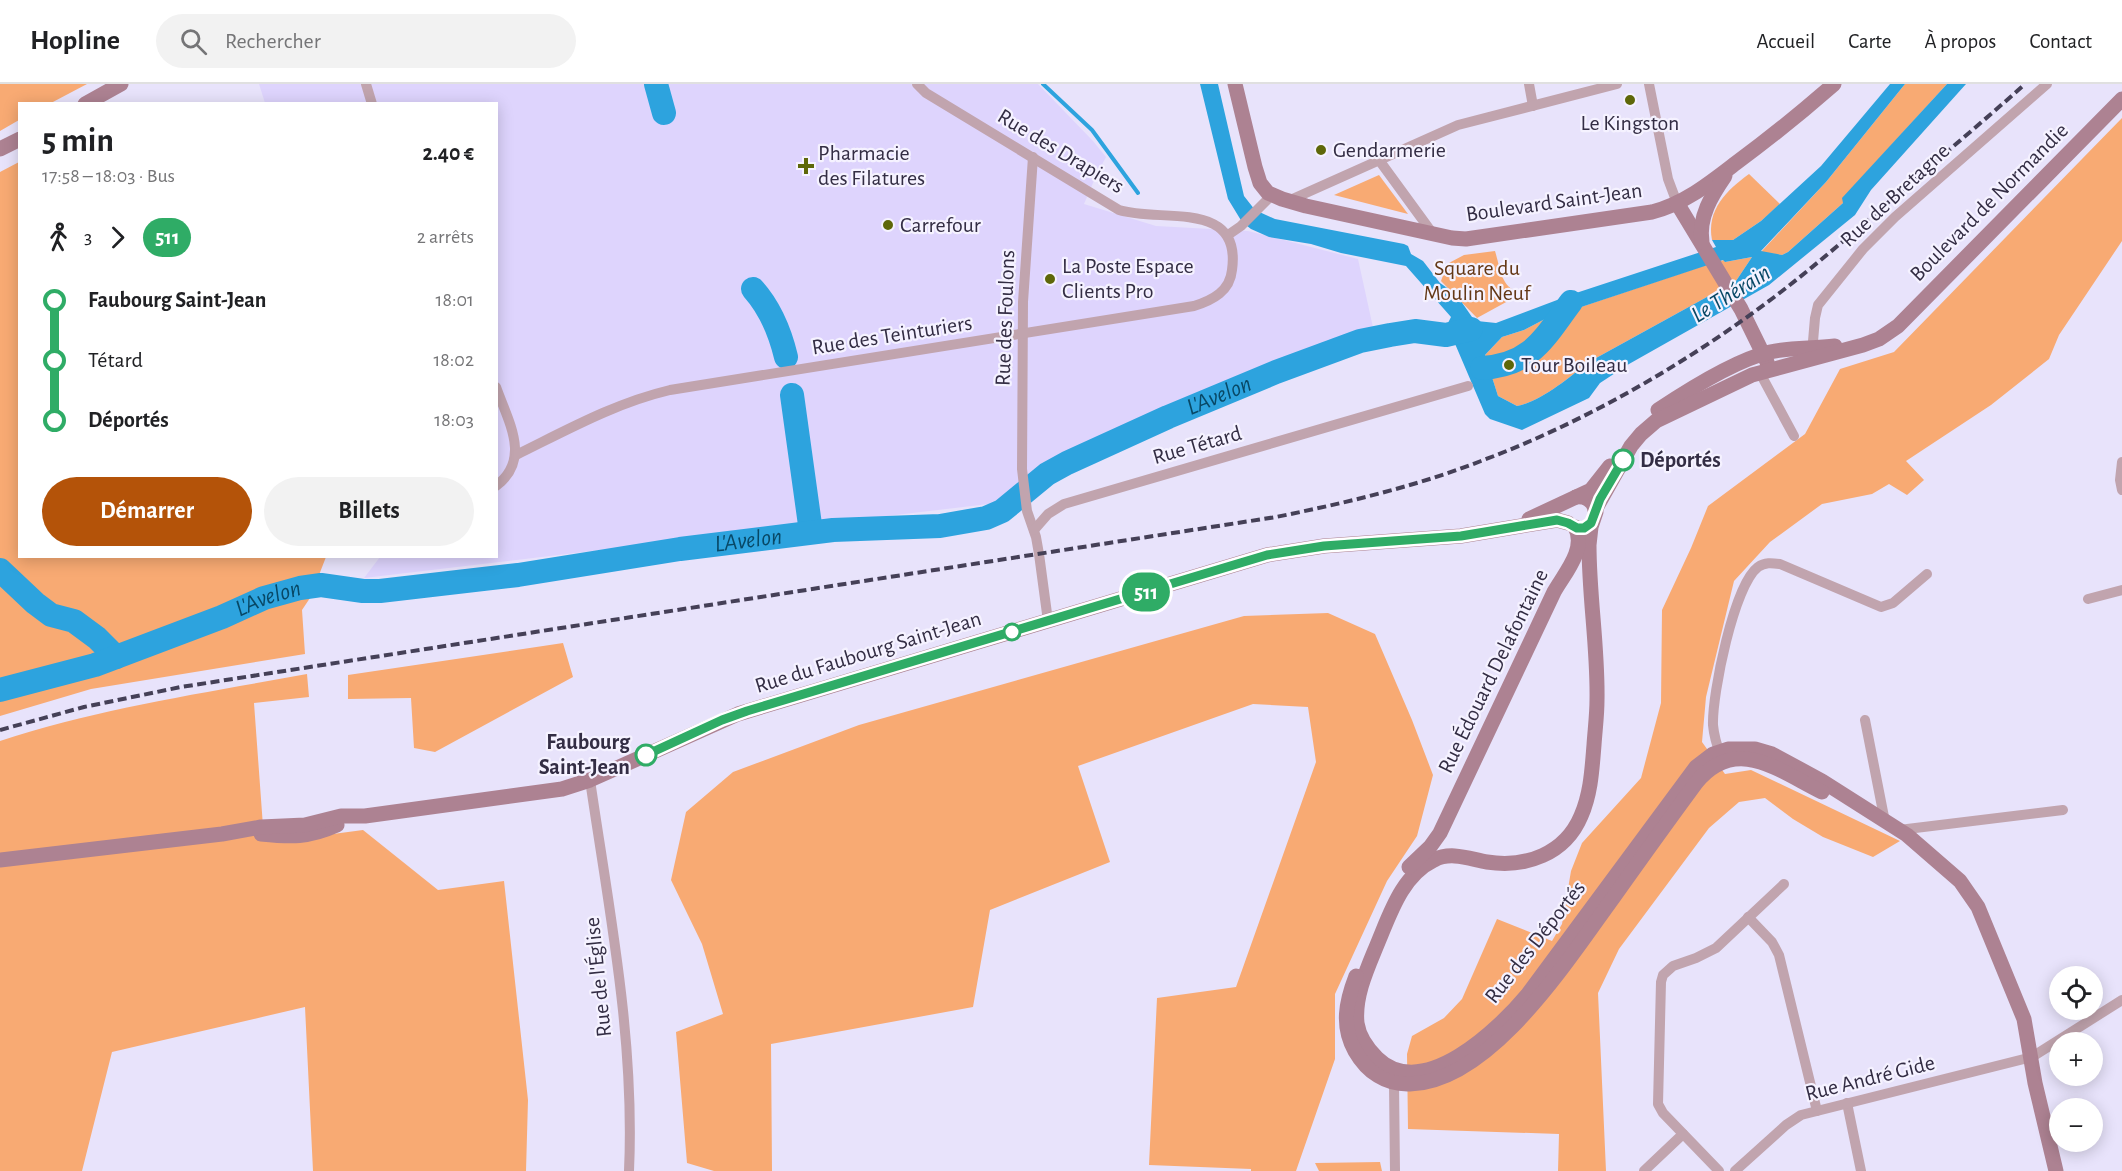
<!DOCTYPE html>
<html lang="fr">
<head>
<meta charset="utf-8">
<style>
  body { margin:0; font-family:"Alegreya Sans",sans-serif; background:#f2f2f2; color:#202124; height:100vh; display:flex; flex-direction:column; font-size:22px; white-space:nowrap }
  * { box-sizing:border-box; margin:0 }
  p { font-size:20px; color:#757577 }
  .icon { flex:none; width:33px; height:33px; fill:none; stroke:currentColor; stroke-width:2; stroke-linecap:round; stroke-linejoin:round }
  .map { position:relative; flex:1; overflow:hidden }
  .drawer { position:absolute; left:18px; top:18px; width:480px; height:456px; display:flex; flex-direction:column; background:#fff; border-radius:0px; box-shadow:0 3px 15px #0003 }
  .drawer>* { flex:none }
  .badge { padding:0 12px; border-radius:20px; font-size:21px; line-height:39px }
  .controls { position:absolute; left:2049px; top:882px; display:grid; gap:12px }
  .controls a { display:grid; place-items:center; width:54px; height:54px; border-radius:50%; background:#fff; box-shadow:0 3px 15px #0003; font-size:30px }
  .map>.badge { position:absolute; translate:-50% -50%; box-shadow:0 0 0 3px #fff }
  .legs { display:flex; align-items:center; gap:9px; height:66px; padding:0 24px; font-size:20px }
  .legs p { margin-inline-start:auto }
  .overview { display:flex; align-items:center; justify-content:space-between; height:102px; padding:0 24px }
  h1 { font-size:33px; font-weight:700; line-height:45px }
  .action { display:flex; gap:12px; margin-top:auto; padding:12px 24px }
  .action a { flex:1; height:69px; border-radius:36px; background:#b45309; color:#fff; font-size:24px; font-weight:700; line-height:69px; text-align:center }
  .action a+a { background:#f2f2f2; color:#202124 }
  ul { padding:0 24px; list-style:none }
  li { display:flex; align-items:center; gap:21px; height:60px; font-size:22px }
  li i { display:grid; place-items:center; width:9px; height:100%; margin:0 8px; background:currentColor }
  li i::after { content:''; width:15px; height:15px; margin:-8px; border:4px solid; border-radius:50%; background:#fff }
  li p { margin-inline-start:auto }
  li:first-child i { background:linear-gradient(#0000 50%,currentColor 0) }
  li:last-child i { background:linear-gradient(currentColor 50%,#0000 0) }
  header { display:flex; align-items:center; gap:36px; box-sizing:border-box; height:84px; padding:0 30px; background:#fff; border-bottom:2px solid #e0e0e0 }
  header strong { font-size:28px }
  nav { display:flex; gap:33px; margin-inline-start:auto; font-size:21px }
  .search { width:420px; height:54px; background:#f2f2f2; display:flex; align-items:center; gap:15px; box-sizing:border-box; padding:0 21px; border-radius:33px; color:#757577; font-size:22px }
  .map>svg:first-child { display:block }
  .built { fill:#ded4fd }
  .green { fill:#f8aa73 }
  .water { fill:#2da3de; fill-rule:evenodd }
  .lines { fill:none; stroke-linecap:round; stroke-linejoin:round }
  .stream { stroke:#2da3de; stroke-width:4 }
  .river { stroke:#2da3de; stroke-width:24 }
  .street { stroke:#c1a4ae; stroke-width:10 }
  .secondary { stroke:#ad8292; stroke-width:15 }
  .rail { stroke:#454057; stroke-width:4; stroke-dasharray:9 4.5; stroke-linecap:butt }
  .line-1-casing { stroke:#fff; stroke-width:14 }
  .line-1 { stroke:#2fac66; stroke-width:9 }
  .poi-dot { fill:#5e6709; stroke:#f5f2ff; stroke-width:2 }
  .stop-1-dot { fill:#fff; stroke:#2fac66; stroke-width:3 }
  .labels { text-anchor:middle; dominant-baseline:central; stroke-width:4.5; stroke-linejoin:round; paint-order:stroke }
  .poi-label { font-size:22px; fill:#332d44; stroke:#f5f2ff; text-anchor:start }
  .street-label { font-size:22px; fill:#332d44; stroke:#f5f2ff }
  .park-label { font-size:22px; fill:#643816; stroke:#f5f2ff }
  .stop-label { font-size:22px; font-weight:bold; fill:#332d44; stroke:#f5f2ff; text-anchor:start }
  .water-label { font-size:24px; font-style:italic; fill:#084866; stroke:#f5f2ff }
</style>
</head>
<body>
<header>
<strong>Hopline</strong>
<div class="search"><svg class="icon" aria-label="search" viewBox="0 0 24 24"><circle cx="10" cy="10" r="6"/><path d="M15 15l6 6"/></svg>Rechercher</div>
<nav><a>Accueil</a><a>Carte</a><a>À propos</a><a>Contact</a></nav>
</header>
<div class="map">
<svg width="2122" height="1087" viewBox="0 0 2122 1087">
  <rect width="100%" height="100%" fill="#e8e3fb"/>
  <path class="built" d="M 259,0 L 1038,0 L 1093,57 L 1106,73 L 1096,92 L 1084,120 L 1156,142 L 1248,147 L 1358,175 L 1374,248 L 1072,373 L 997,419 L 364,494 L 380,473 L 496,472 L 496,20 L 265,19 Z"/>
  <g class="green">
    <path d="M 0,0 L 87,0 L 51,19 L 20,20 L 19,36 L 0,47 Z"/>
    <path d="M 1905,0 L 1947,0 L 1843,114 L 1843,119 L 1788,168 L 1782,171 L 1761,168 L 1826,98 Z"/>
    <path d="M 2122,34 L 2122,157 L 2059,251 L 2049,275 L 1991,321 L 1906,377 L 1924,396 L 1907,411 L 1889,400 L 1872,410 L 1822,420 L 1770,458 L 1734,497 L 1706,613 L 1702,658 L 1725,690 L 1751,686 L 1900,757 L 1873,773 L 1823,753 L 1793,735 L 1765,714 L 1739,718 L 1709,744 L 1619,865 L 1598,909 L 1606,1087 L 1558,1087 L 1559,1050 L 1408,1045 L 1407,970 L 1412,952 L 1444,934 L 1462,915 L 1497,835 L 1552,857 L 1562,840 L 1571,787 L 1582,759 L 1641,694 L 1661,619 L 1662,526 L 1691,464 L 1708,422 L 1805,350 L 1840,285 L 1894,268 Z"/>
    <path d="M 19,78 L 20,472 L 326,473 L 310,514 L 302,526 L 305,570 L 91,605 L 0,632 L 0,88 Z"/>
    <path d="M 1749,90 L 1780,120 L 1761,137 L 1733,156 L 1712,156 C 1706,126 1727,106 1749,90 Z"/>
    <path d="M 1379,91 L 1408,130 L 1334,111 Z"/>
    <path d="M 1495,167 C 1500,183 1501,203 1518,208 L 1519,211 L 1477,234 L 1441,197 L 1447,180 L 1464,171 Z"/>
    <path d="M 1752,173 L 1736,197 L 1587,279 C 1569,294 1540,318 1517,322 L 1498,312 L 1485,271 L 1502,253 L 1524,246 L 1545,235 L 1703,182 L 1724,176 L 1725,178 Z"/>
    <path d="M 1328,529 L 1375,550 L 1412,636 L 1433,691 L 1417,752 L 1387,797 L 1335,910 L 1335,975 L 1296,1087 L 1251,1087 L 1251,1085 L 1149,1081 L 1157,914 L 1236,903 L 1316,678 L 1308,623 L 1253,620 L 1078,682 L 1110,778 L 990,826 L 973,923 L 771,960 L 772,1087 L 714,1087 L 687,1079 L 676,948 L 723,930 L 702,860 L 671,796 L 686,728 L 733,688 L 859,641 L 1244,532 Z"/>
    <path d="M 563,559 L 573,593 L 435,668 L 414,664 L 411,614 L 348,615 L 348,591 Z"/>
    <path d="M 307,590 L 309,613 L 254,619 L 264,756 L 318,752 L 363,746 L 438,806 L 504,797 L 528,1016 L 526,1087 L 313,1087 L 305,923 L 112,968 L 82,1087 L 0,1087 L 0,657 C 100,624 204,609 307,590 Z"/>
    <path d="M 1380,1078 L 1382,1087 L 1319,1087 L 1315,1079 Z"/>
  </g>
  <path class="water" d="M 1200,0 L 1218,0 L 1244,112 L 1255,126 L 1275,135 L 1404,160 L 1408,162 L 1411,170 L 1423,177 L 1440,199 L 1456,210 L 1472,233 L 1477,237 L 1496,239 L 1573,210 L 1716,163 L 1712,156 L 1733,156 L 1761,137 L 1821,82 L 1890,0 L 1905,0 L 1826,98 L 1761,167 L 1782,171 L 1788,168 L 1843,119 L 1842,114 L 1947,0 L 1966,0 L 1871,106 L 1855,131 L 1769,201 L 1629,280 L 1600,299 L 1589,314 L 1522,346 L 1490,335 L 1485,330 L 1447,241 L 1451,233 L 1406,182 L 1341,169 L 1311,160 L 1269,153 L 1251,145 L 1242,138 L 1228,115 ZM 1752,173 L 1736,197 L 1587,279 C 1569,294 1540,318 1517,322 L 1498,312 L 1485,271 L 1502,253 L 1524,246 L 1545,235 L 1723,176 L 1725,178 Z"/>
  <g class="lines">
    <path class="stream" d="M 1043,0 L 1092,46 L 1138,109"/>
    <g class="river">
      <path d="M 656,0 L 664,29"/>
      <path d="M 753,205 C 770,224 780,248 786,273"/>
      <path d="M 1482,284 C 1532,281 1544,254 1571,218"/>
      <path d="M 792,311 L 811,448"/>
      <path d="M 0,486 L 35,519 L 51,531 L 74,537 L 97,554 L 116,573"/>
      <path id="s1" d="M 0,606 L 95,581 L 222,533 L 264,514 L 300,504 L 321,501 L 363,507 L 380,507 L 518,491 L 680,465 L 833,446 L 940,442 L 986,434 L 1002,427 L 1047,390 L 1067,379 L 1168,333 L 1276,288 L 1360,257 L 1390,251 L 1415,247 L 1446,251 L 1471,245"/>
    </g>
    <g class="street">
      <path d="M 366,0 L 372,20"/>
      <path d="M 1529,0 L 1533,22"/>
      <path d="M 1649,0 L 1668,95 L 1677,119"/>
      <path d="M 1033,73 L 1023,218 L 1022,385 L 1027,427 L 1036,453 L 1039,470 L 1048,537"/>
      <path d="M 1379,76 L 1433,150"/>
      <path d="M 1288,117 L 1458,41 L 1617,0"/>
      <path d="M 1228,151 L 1241,142 L 1272,111"/>
      <path d="M 1812,269 L 1815,234 L 1818,221 L 1863,165 L 1895,133 L 2047,0"/>
      <path d="M 1760,289 L 1794,352"/>
      <path d="M 496,303 C 508,337 532,375 496,402"/>
      <path d="M 516,371 C 567,346 615,319 670,306 L 1194,222 C 1213,216 1230,207 1232,186 C 1242,115 1161,139 1119,126 L 926,9 L 917,0"/>
      <path d="M 2122,378 L 2120,396 L 2122,406"/>
      <path d="M 1034,446 L 1048,430 L 1064,420 L 1468,302"/>
      <path d="M 2088,515 L 2122,506"/>
      <path d="M 1865,636 L 1885,738"/>
      <path d="M 1721,672 C 1717,662 1714,652 1713,641 C 1712,610 1734,501 1758,483 C 1765,478 1772,479 1780,480 L 1881,523 L 1893,519 L 1927,490"/>
      <path d="M 590,696 C 609,826 635,955 629,1087"/>
      <path d="M 1899,746 L 2063,726"/>
      <path d="M 1748,833 L 1772,858 L 1779,871 L 1817,1027"/>
      <path d="M 1394,1000 L 1395,1087"/>
      <path d="M 1847,1019 L 1861,1087"/>
      <path d="M 1644,1087 L 1683,1050"/>
      <path d="M 1719,1087 L 1663,1029 L 1658,1020 L 1661,898 L 1663,891 L 1673,882 L 1696,874 L 1716,864 L 1784,800"/>
      <path d="M 1735,1087 L 1786,1041 L 1801,1031 L 2032,973 L 2122,916"/>
    </g>
    <g class="secondary">
      <path d="M 1235,0 L 1255,83 L 1260,99 L 1268,109 L 1282,115 L 1306,122 L 1452,154 L 1466,155 L 1652,128 C 1684,120 1710,99 1736,79 C 1770,54 1802,28 1834,0"/>
      <path d="M 85,20 L 121,0"/>
      <path d="M 0,65 L 20,55"/>
      <path d="M 1677,119 L 1741,225 L 1767,278"/>
      <path d="M 1702,158 C 1698,133 1712,111 1725,92"/>
      <path d="M 1658,326 C 1688,306 1735,276 1770,268 C 1792,263 1813,265 1835,262"/>
      <path d="M 1576,413 C 1586,412 1594,417 1596,428 L 1591,443 L 1589,461 C 1589,513 1598,564 1597,616 C 1597,631 1595,646 1594,661 C 1592,685 1591,709 1581,732 C 1565,770 1526,784 1487,778 C 1470,775 1451,767 1434,776 C 1403,791 1391,827 1379,856 C 1369,881 1354,911 1357,939 C 1359,953 1367,964 1377,974 C 1423,1019 1499,945 1528,910 L 1696,683 L 1713,670 L 1728,665 L 1755,665 L 1772,670 L 1822,697 L 1907,751 L 1960,797 L 1978,823 L 2024,935 L 2035,999 L 2056,1087"/>
      <path d="M 1595,426 L 1631,362 L 1641,350 L 1656,337 L 1752,291 L 1863,261 L 1879,255 L 1898,242 L 2122,15"/>
      <path d="M 1529,435 L 1591,406 L 1610,382"/>
      <path d="M 261,750 C 291,753 308,754 337,741"/>
      <path d="M 0,776 L 222,750 L 261,743 L 305,741 L 341,732 L 365,732 L 562,705 L 590,696 L 738,630 L 1267,471 L 1324,462 L 1461,452 L 1557,436 L 1568,439"/>
      <path d="M 1409,783 L 1430,763 L 1440,749 L 1554,508 C 1564,490 1587,465 1575,443"/>
      <path d="M 1356,892 C 1346,918 1341,942 1355,967 C 1367,988 1386,1001 1410,1000 C 1491,998 1569,874 1613,814 C 1640,776 1668,737 1696,699 C 1736,650 1779,687 1822,708"/>
    </g>
    <path class="rail" d="M 0,646 L 84,623 L 181,603 L 1276,433 C 1345,419 1414,403 1481,377 C 1585,338 1684,281 1773,214 C 1819,179 1862,141 1905,104 C 1945,69 1986,35 2025,0"/>
  </g>
  <g class="lines">
    <defs>
      <path id="line-1" d="M 646,671 L 722,636 L 747,627 L 1267,471 L 1324,462 L 1461,452 L 1557,436 L 1568,439 L 1577,444 L 1584,444 L 1591,439 L 1600,415 L 1623,376"/>
    </defs>
    <use href="#line-1" class="line-1-casing"/>
    <use href="#line-1" class="line-1"/>
  </g>
  <g class="poi-dot">
    <circle cx="1630" cy="16" r="6"/>
    <circle cx="1321" cy="66" r="6"/>
    <path d="M803 73h6v6h6v6h-6v6h-6v-6h-6v-6h6z"/>
    <circle cx="888" cy="141" r="6"/>
    <circle cx="1050" cy="195" r="6"/>
    <circle cx="1509" cy="281" r="6"/>
  </g>
  <g class="stop-1-dot">
    <circle cx="1623" cy="376" r="10"/>
    <circle cx="1012" cy="548" r="8"/>
    <circle cx="646" cy="671" r="10"/>
  </g>
  <g class="labels">
    <g class="poi-label">
      <text x="1630" y="39" text-anchor="middle">Le Kingston</text>
      <text x="1333" y="66">Gendarmerie</text>
      <text x="818" y="69">Pharmacie<tspan x="818" dy="25">des Filatures</tspan></text>
      <text x="900" y="141">Carrefour</text>
      <text x="1062" y="182">La Poste Espace<tspan x="1062" dy="25">Clients Pro</tspan></text>
      <text x="1521" y="281">Tour Boileau</text>
    </g>
    <g class="street-label">
      <text transform="translate(1061 67) rotate(31)">Rue des Drapiers</text>
      <text transform="translate(1895 111) rotate(-43)">Rue de Bretagne</text>
      <text transform="translate(1554 118) rotate(-8)">Boulevard Saint-Jean</text>
      <text transform="translate(1989 118) rotate(-45)">Boulevard de Normandie</text>
      <text transform="translate(1005 234) rotate(-88)">Rue des Foulons</text>
      <text transform="translate(892 251) rotate(-9)">Rue des Teinturiers</text>
      <text transform="translate(1197 361) rotate(-16)">Rue Tétard</text>
      <text transform="translate(868 568) rotate(-17)">Rue du Faubourg Saint-Jean</text>
      <text transform="translate(1493 587) rotate(-64)">Rue Édouard Delafontaine</text>
      <text transform="translate(1535 858) rotate(-52)">Rue des Déportés</text>
      <text transform="translate(598 893) rotate(-96)">Rue de l'Église</text>
      <text transform="translate(1870 994) rotate(-14)">Rue André Gide</text>
    </g>
    <g class="park-label">
      <text x="1477" y="184">Square du<tspan x="1477" dy="25">Moulin Neuf</tspan></text>
    </g>
    <g class="stop-label">
      <text x="1640" y="376">Déportés</text>
      <text x="630" y="658" text-anchor="end">Faubourg<tspan x="630" dy="25">Saint-Jean</tspan></text>
    </g>
    <g class="water-label">
      <text transform="translate(1731 210) rotate(-32)">Le Thérain</text>
      <text stroke="none"><textPath href="#s1" startOffset="1274">L'Avelon</textPath></text>
      <text stroke="none"><textPath href="#s1" startOffset="770">L'Avelon</textPath></text>
      <text stroke="none"><textPath href="#s1" startOffset="284">L'Avelon</textPath></text>
    </g>
  </g>
</svg>
<div class="controls">
<a><svg class="icon" aria-label="locate" viewBox="0 0 24 24"><circle cx="12" cy="12" r="6"/><path d="M12 2v4M12 18v4M2 12h4M18 12h4"/></svg></a>
<a>+</a>
<a>−</a>
</div>
<b class="badge" style="left:1146px;top:508px;background:#2fac66;color:#fff">511</b>
<section class="drawer">
<div class="overview"><div><h1>5 min</h1><p>17:58 – 18:03 · Bus</p></div><b>2.40 €</b></div>
<div class="legs"><svg class="icon" aria-label="walk" viewBox="0 0 24 24"><circle cx="13" cy="4" r="2"/><path d="M13 8l-2 6 4 7M11 14l-3 7M7 12l3-4h3l4 4"/></svg>3<svg class="icon" aria-label="forward" viewBox="0 0 24 24"><path d="M9 5l7 7-7 7"/></svg><b class="badge" style="background:#2fac66;color:#fff">511</b><p>2 arrêts</p></div>
<ul>
<li><i style="color:#2fac66"></i><b>Faubourg Saint-Jean</b><p>18:01</p></li>
<li><i style="color:#2fac66"></i><span>Tétard</span><p>18:02</p></li>
<li><i style="color:#2fac66"></i><b>Déportés</b><p>18:03</p></li>
</ul>
<div class="action"><a>Démarrer</a><a>Billets</a></div>
</section>
</div>
</body>
</html>
